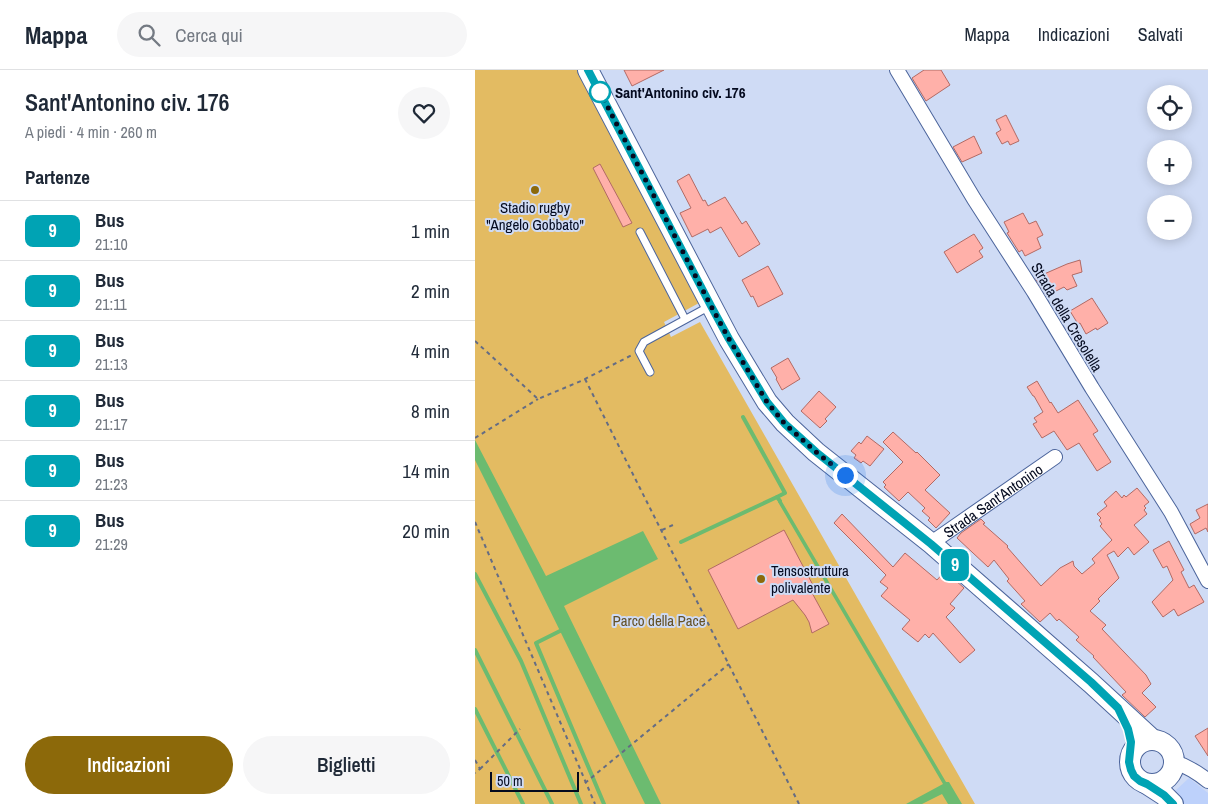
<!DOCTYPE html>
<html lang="it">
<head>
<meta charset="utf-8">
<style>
  body { margin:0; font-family:"Archivo Narrow",sans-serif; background:#f6f6f7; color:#1f2937; height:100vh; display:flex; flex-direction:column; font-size:19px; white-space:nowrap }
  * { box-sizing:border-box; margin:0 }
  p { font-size:16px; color:#747a83 }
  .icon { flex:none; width:28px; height:28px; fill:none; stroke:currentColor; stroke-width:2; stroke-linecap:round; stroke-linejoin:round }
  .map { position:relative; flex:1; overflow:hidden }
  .sheet { display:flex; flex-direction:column; background:#fff; width:475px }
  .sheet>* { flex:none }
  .badge { padding:0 10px; border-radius:8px; font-size:18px; line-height:32px }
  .buttons { position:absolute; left:672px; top:15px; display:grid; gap:10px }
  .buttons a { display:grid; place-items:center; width:45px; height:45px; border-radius:50%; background:#fff; box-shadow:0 2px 12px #0003; font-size:25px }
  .scale { position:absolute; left:15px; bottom:12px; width:89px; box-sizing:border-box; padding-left:5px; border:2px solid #040a1f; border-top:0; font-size:14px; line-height:18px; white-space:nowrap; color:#040a1f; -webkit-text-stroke:4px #cfdbf5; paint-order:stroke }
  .you { position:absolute; width:25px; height:25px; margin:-12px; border:4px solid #fff; border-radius:50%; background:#1a73e8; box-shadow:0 0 0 8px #1a73e833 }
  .map>.badge { position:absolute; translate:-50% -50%; box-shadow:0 0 0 2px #fff }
  h2 { padding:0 25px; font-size:19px; line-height:45px }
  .round { display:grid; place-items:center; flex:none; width:52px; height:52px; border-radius:26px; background:#f6f6f7 }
  .head { display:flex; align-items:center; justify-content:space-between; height:85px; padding:0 25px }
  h1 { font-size:24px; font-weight:600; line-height:38px }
  .primary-button { display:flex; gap:10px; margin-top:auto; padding:10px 25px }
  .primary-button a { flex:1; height:58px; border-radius:30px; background:#8c690a; color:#fff; font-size:20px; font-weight:600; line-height:58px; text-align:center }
  .primary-button a+a { background:#f6f6f7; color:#1f2937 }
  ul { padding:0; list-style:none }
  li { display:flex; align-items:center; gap:15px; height:60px; padding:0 25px; border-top:1px solid #e0e1e3 }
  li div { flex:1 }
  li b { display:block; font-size:19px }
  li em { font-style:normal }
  li .badge { min-width:55px; font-weight:700; text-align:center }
  header { display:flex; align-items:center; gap:30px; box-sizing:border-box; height:70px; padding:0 25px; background:#fff; border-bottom:1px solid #e0e1e3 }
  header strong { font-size:24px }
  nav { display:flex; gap:28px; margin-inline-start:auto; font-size:18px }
  .search { width:350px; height:45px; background:#f6f6f7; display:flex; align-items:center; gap:12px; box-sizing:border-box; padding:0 18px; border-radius:28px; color:#747a83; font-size:19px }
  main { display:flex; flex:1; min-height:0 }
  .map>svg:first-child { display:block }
  .built { fill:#bdd1fb }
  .green { fill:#e3bb62 }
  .water { fill:#6cbb70 }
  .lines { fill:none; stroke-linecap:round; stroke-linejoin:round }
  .stream { stroke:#6cbb70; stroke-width:4 }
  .building { fill:#ffb0a9; stroke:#b26a64 }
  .service-casing { stroke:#4c659c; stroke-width:9 }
  .minor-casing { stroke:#4c659c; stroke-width:16 }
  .secondary-casing { stroke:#4c659c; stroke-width:22 }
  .path { stroke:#646c84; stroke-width:2; stroke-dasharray:4 4; stroke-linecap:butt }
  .service { stroke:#fff; stroke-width:7 }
  .minor { stroke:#fff; stroke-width:14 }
  .secondary { stroke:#fff; stroke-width:20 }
  .line-casing { stroke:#fff; stroke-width:11 }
  .line { stroke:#00a3b4; stroke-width:8 }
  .walk { stroke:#040a1f; stroke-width:5; stroke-dasharray:0 9 }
  .stop-dot { fill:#fff; stroke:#00a3b4; stroke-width:2.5 }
  .poi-dot { fill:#8c690a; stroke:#cfdbf5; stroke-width:2 }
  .labels { text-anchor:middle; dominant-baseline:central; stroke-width:4; stroke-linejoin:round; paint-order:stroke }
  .stop-label { font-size:15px; font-weight:bold; fill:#040a1f; stroke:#cfdbf5; text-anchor:start }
  .poi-label { font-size:15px; fill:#040a1f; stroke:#cfdbf5 }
  .street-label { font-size:15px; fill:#040a1f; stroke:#cfdbf5 }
  .park-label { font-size:15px; fill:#645126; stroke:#cfdbf5 }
</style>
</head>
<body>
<header>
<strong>Mappa</strong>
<div class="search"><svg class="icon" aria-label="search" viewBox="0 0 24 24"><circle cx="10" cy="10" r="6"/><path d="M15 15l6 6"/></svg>Cerca qui</div>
<nav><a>Mappa</a><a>Indicazioni</a><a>Salvati</a></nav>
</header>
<main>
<section class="sheet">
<div class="head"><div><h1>Sant'Antonino civ. 176</h1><p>A piedi · 4 min · 260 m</p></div><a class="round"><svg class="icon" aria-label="heart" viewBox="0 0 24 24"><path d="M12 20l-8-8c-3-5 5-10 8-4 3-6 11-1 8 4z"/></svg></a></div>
<h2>Partenze</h2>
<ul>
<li><span class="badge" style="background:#00a3b4;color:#fff">9</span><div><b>Bus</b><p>21:10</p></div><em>1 min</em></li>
<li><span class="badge" style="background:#00a3b4;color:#fff">9</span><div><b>Bus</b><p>21:11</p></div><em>2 min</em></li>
<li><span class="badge" style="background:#00a3b4;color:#fff">9</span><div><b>Bus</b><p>21:13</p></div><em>4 min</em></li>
<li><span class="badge" style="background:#00a3b4;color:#fff">9</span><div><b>Bus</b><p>21:17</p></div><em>8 min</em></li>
<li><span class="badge" style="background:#00a3b4;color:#fff">9</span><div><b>Bus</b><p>21:23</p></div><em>14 min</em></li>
<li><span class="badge" style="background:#00a3b4;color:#fff">9</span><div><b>Bus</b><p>21:29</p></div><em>20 min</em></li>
</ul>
<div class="primary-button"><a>Indicazioni</a><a>Biglietti</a></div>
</section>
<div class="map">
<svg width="733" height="734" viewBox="0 0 733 734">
  <rect width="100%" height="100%" fill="#cfdbf5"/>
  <path class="built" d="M 714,708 L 733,723 L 733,734 L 706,734 L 700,721 Z"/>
  <path class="green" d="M 0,0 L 102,0 L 224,233 L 189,252 L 196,267 L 225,252 L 500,734 L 0,734 Z"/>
  <g class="water">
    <path d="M 0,370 L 71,506 L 168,461 L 183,489 L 89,536 L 186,734 L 170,734 L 60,510 L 0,390 Z"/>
    <path d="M 306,430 L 471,712 L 474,712 L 487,734 L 473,734 L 467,724 L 447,734 L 431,734 L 468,714 L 303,432 Z"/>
  </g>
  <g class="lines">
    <g class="stream">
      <path d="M 268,347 L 310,423 L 302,427 L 305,431"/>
      <path d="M 206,472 L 302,427"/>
      <path d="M 0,504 L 46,591 L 106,734"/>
      <path d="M 85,561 L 61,573 L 129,734"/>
      <path d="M 0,580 L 77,734"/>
      <path d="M 0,639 L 48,734"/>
    </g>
  </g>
  <g class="building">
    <path d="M 149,0 L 189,0 L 157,16 Z"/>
    <path d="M 449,0 L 466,0 L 475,15 L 451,31 L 437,8 Z"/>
    <path d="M 531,45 L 544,71 L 535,75 L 533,71 L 527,74 L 521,63 L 526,60 L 521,50 Z"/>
    <path d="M 499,66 L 507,83 L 487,92 L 478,77 Z"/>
    <path d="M 125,94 L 157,153 L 148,157 L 118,98 Z"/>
    <path d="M 214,104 L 228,131 L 230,130 L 233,136 L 250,127 L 267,154 L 271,151 L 285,174 L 264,187 L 246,157 L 235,163 L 233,159 L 217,167 L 205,143 L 216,138 L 202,111 Z"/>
    <path d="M 548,143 L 554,154 L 561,151 L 568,165 L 562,168 L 566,178 L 550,186 L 547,180 L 544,182 L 532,163 L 534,162 L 529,152 Z"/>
    <path d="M 499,164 L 508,178 L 504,181 L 508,187 L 482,203 L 469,182 Z"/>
    <path d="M 605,190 L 607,202 L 597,205 L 602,216 L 592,220 L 589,217 L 571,226 L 560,208 L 592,194 Z"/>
    <path d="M 293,196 L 308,224 L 283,237 L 278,226 L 276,227 L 267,210 Z"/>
    <path d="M 617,228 L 633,253 L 622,260 L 621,258 L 611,264 L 605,253 L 603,254 L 595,241 Z"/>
    <path d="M 313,288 L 325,309 L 307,320 L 301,309 L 302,308 L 296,298 Z"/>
    <path d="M 562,311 L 575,333 L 576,332 L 583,343 L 603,330 L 623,361 L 618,364 L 636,392 L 622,401 L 604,373 L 592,380 L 579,361 L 567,368 L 558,354 L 562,352 L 559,348 L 568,342 L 559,326 L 558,326 L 552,317 Z"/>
    <path d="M 344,321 L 361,337 L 350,349 L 352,351 L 345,358 L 326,341 Z"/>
    <path d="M 418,362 L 441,383 L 442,382 L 465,405 L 450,420 L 475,443 L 461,458 L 453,450 L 455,448 L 447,441 L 450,438 L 433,422 L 424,431 L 409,417 L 411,415 L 408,412 L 428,392 L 408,372 Z"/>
    <path d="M 392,366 L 409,379 L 395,396 L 388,391 L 386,393 L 379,388 L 381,385 L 376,381 L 384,372 L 386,374 Z"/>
    <path d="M 662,418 L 674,432 L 669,436 L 671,438 L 669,440 L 672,444 L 659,455 L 674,472 L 659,485 L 653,477 L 643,487 L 639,481 L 632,485 L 644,508 L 623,529 L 625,531 L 615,541 L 631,555 L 627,559 L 671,605 L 676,614 L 667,623 L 681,637 L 670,647 L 647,625 L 651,622 L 618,587 L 619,586 L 601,570 L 604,567 L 584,549 L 582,551 L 575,543 L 565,552 L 546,534 L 550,531 L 532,511 L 534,509 L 519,490 L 513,497 L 482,468 L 486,463 L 506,449 L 510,453 L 508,454 L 533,476 L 532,477 L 566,516 L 585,498 L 598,491 L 599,496 L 607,504 L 620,493 L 617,489 L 637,470 L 625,456 L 627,454 L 624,450 L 626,448 L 622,444 L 632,436 L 629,432 L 641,421 L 647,428 L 649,425 L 651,427 Z"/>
    <path d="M 733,434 L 733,462 L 731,458 L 720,464 L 715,454 L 725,448 L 721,440 Z"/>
    <path d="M 367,444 L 418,497 L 430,483 L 462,510 L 470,501 L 489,518 L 475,534 L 480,538 L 471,547 L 500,580 L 485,593 L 458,563 L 454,568 L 450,564 L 443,572 L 427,559 L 435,550 L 406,526 L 413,518 L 405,512 L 411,505 L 359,453 Z"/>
    <path d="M 309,460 L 340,519 L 336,521 L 354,554 L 337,563 L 334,552 L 330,545 L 318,530 L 263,559 L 233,500 Z"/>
    <path d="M 694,471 L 709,500 L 706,502 L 714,518 L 719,515 L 729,532 L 703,546 L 699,539 L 688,547 L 677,532 L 698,510 L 692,496 L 688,498 L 678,480 Z"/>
    <path d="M 733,658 L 733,686 L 720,666 Z"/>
  </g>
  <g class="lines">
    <defs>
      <g id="service">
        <path d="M 165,162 L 210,249"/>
        <path d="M 175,302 L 164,281 L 169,272 L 235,236"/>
      </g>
      <g id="minor">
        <path d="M 422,0 L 499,129 L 559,222 L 617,318 L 696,442 L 733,511"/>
        <path id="s1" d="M 457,474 L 462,469 L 580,387"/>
        <path d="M 699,692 C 712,696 722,702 733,711"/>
      </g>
      <g id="secondary">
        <path d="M 113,0 L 254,269 L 292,332 L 310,353 L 341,382 L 457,474 L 616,613 L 678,670"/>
        <circle cx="677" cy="692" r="22"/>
        <path d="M 672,714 L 689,725 L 698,734"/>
      </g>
    </defs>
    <use href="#service" class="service-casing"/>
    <use href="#minor" class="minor-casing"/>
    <use href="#secondary" class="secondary-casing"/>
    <g class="path">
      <path d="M 0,271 L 63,329 L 106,311 L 157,285"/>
      <path d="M 110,309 L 324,734"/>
      <path d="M 0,368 L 63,329"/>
      <path d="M 0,452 L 120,734"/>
      <path d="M 187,460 L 198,455"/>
      <path d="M 694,671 L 704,679"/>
      <path d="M 0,690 L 5,699 L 0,703"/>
      <path d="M 5,699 L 45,659"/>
      <path d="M 110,713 L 254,594"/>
    </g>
    <use href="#service" class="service"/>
    <use href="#minor" class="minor"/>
    <use href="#secondary" class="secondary"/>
  </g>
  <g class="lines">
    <defs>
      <path id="line" d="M 113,0 L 236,236 L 254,269 L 292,332 L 310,354 L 341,382 L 456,474 L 616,612 L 643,638 L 653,659 L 656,672 L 654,692 L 656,700 L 659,706 L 665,711 L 672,714 L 689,725 L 698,734"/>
    </defs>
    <use href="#line" class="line-casing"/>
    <use href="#line" class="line"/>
    <path class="walk" d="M 125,22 L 236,236 L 254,269 L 292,332 L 310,354 L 341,382 L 370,405"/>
  </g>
  <circle class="stop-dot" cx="125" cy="22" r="10"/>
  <g class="poi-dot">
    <circle cx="60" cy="120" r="5"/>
    <circle cx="286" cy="509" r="5"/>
  </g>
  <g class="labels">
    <g class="stop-label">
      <text x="140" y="22">Sant'Antonino civ. 176</text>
    </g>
    <g class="poi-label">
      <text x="60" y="137">Stadio rugby<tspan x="60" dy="17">"Angelo Gobbato"</tspan></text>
      <text x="296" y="500" text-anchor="start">Tensostruttura<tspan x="296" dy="17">polivalente</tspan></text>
    </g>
    <g class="street-label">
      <text transform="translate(592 247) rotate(59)">Strada della Cresolella</text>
      <text stroke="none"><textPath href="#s1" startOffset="75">Strada Sant'Antonino</textPath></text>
    </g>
    <g class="park-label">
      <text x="184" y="550">Parco della Pace</text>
    </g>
  </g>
</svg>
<div class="buttons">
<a><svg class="icon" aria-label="locate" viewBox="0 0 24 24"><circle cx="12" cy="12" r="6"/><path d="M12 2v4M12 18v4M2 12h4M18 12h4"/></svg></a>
<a>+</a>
<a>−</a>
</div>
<div class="scale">50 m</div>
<div class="you" style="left:370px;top:405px"></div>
<b class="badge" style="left:480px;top:495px;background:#00a3b4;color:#fff">9</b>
</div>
</main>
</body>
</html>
